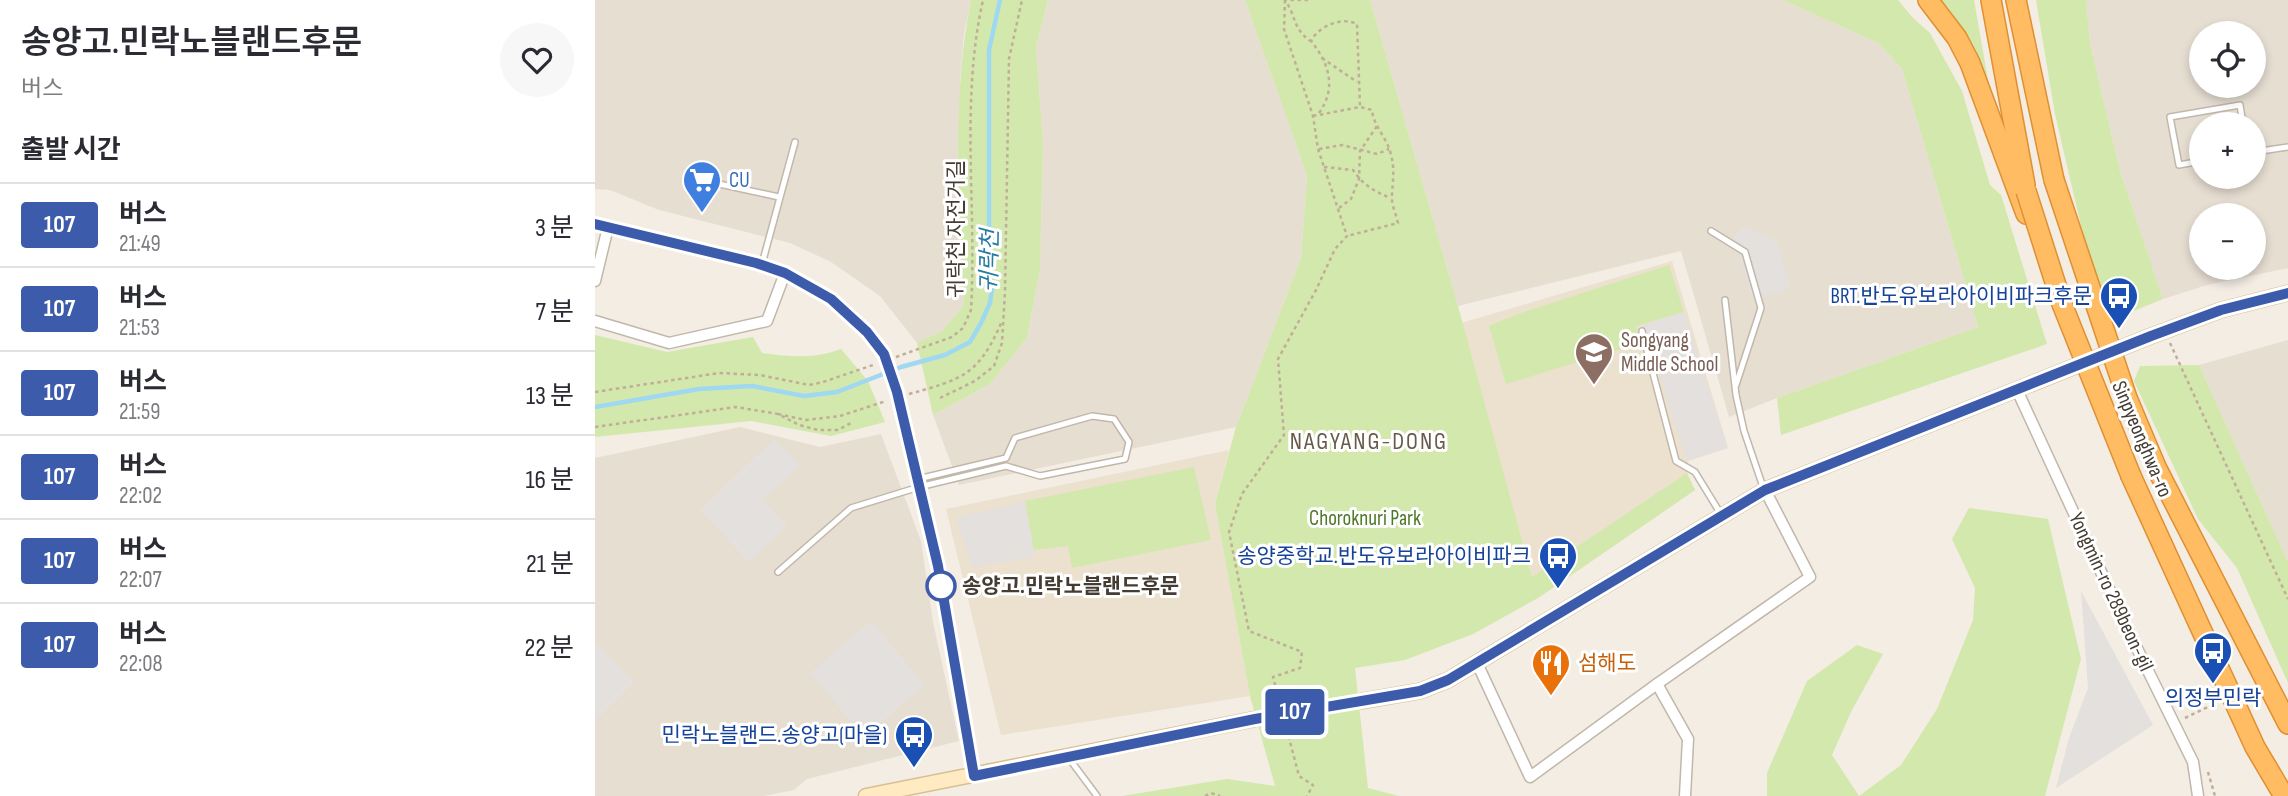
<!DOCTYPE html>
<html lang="ko">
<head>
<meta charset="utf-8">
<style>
  body { margin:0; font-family:"Sofia Sans Condensed","Noto Sans KR",sans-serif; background:#f7f7f7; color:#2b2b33; height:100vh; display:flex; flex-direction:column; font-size:26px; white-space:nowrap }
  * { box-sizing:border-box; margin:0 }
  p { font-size:23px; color:#7c7c81 }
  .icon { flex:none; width:38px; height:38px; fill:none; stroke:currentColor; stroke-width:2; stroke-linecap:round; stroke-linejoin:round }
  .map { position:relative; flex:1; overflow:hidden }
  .drawer { display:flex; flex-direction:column; background:#fff; width:595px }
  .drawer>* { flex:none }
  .badge { padding:0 14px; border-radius:5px; font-size:24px; line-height:46px }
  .tools { position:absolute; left:1594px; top:21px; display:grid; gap:14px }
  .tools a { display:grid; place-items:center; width:77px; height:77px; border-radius:50%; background:#fff; box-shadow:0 4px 10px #0003; font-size:35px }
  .map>.badge { position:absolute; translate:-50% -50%; box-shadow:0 0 0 4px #fff }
  h2 { padding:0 21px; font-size:26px; line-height:63px }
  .round { display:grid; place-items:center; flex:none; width:74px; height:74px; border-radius:37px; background:#f7f7f7 }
  .summary { display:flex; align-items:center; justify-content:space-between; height:119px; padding:0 21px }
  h1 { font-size:33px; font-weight:600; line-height:52px }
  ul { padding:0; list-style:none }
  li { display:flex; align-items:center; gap:21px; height:84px; padding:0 21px; border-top:2px solid #e1e1e2 }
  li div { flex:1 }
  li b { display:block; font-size:26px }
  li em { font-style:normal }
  li .badge { min-width:77px; font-weight:700; text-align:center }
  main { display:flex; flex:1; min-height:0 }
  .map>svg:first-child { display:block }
  .residential { fill:#e7ded2; fill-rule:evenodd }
  .education { fill:#ece1ce }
  .green { fill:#d3e8ac }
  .parking { fill:#e3e0dd }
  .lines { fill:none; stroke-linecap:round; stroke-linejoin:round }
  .stream { stroke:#9fd8f1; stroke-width:4.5 }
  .secondary-tunnel { stroke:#d0cac1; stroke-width:14; stroke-dasharray:14 7; stroke-linecap:butt }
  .lane-casing { stroke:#c1b7aa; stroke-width:8 }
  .street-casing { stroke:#c1b7aa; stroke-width:13 }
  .secondary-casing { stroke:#d7bf95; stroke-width:17 }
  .highway-casing { stroke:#e08f31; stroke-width:22 }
  .path { stroke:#c0ae98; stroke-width:2.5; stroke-dasharray:3.5 3.5; stroke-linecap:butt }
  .lane { stroke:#fff; stroke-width:5 }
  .street { stroke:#fff; stroke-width:10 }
  .secondary { stroke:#ffeac2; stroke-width:14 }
  .highway { stroke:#ffbc63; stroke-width:19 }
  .highway-bridge-casing { stroke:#e08f31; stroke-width:22; stroke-linecap:butt }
  .highway-bridge { stroke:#ffbc63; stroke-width:19 }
  .line-casing { stroke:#fff; stroke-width:16 }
  .line { stroke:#3d5bab; stroke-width:10 }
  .stop-dot { fill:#fff; stroke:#3d5bab; stroke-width:3.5 }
  .labels { text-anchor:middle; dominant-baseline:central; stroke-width:6; stroke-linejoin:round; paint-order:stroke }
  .shop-label { font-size:21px; fill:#366cbe; stroke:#fff; text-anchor:start }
  .street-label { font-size:21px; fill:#453d34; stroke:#fff }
  .transit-label { font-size:21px; fill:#164399; stroke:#fff; text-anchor:end }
  .education-label { font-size:21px; fill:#785e54; stroke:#fff; text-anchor:start }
  .park-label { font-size:21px; fill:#4d7826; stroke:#fff }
  .stop-label { font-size:21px; font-weight:bold; fill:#453d34; stroke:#fff; text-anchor:start }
  .food-label { font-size:21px; fill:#c56008; stroke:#fff; text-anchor:start }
  .water-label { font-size:23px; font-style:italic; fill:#287ba3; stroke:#fff }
  .quarter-label { font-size:24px; letter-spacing:2px; fill:#685a4b; stroke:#fff }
</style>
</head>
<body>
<main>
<section class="drawer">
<div class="summary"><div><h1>송양고.민락노블랜드후문</h1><p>버스</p></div><a class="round"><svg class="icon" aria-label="heart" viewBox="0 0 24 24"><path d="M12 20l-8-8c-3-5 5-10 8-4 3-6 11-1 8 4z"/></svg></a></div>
<h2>출발 시간</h2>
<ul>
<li><span class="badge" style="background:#3d5bab;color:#fff">107</span><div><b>버스</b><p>21:49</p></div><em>3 분</em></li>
<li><span class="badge" style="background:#3d5bab;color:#fff">107</span><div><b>버스</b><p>21:53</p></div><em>7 분</em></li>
<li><span class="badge" style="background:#3d5bab;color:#fff">107</span><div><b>버스</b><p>21:59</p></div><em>13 분</em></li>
<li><span class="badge" style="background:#3d5bab;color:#fff">107</span><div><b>버스</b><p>22:02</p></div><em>16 분</em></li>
<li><span class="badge" style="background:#3d5bab;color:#fff">107</span><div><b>버스</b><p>22:07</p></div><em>21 분</em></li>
<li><span class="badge" style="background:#3d5bab;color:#fff">107</span><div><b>버스</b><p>22:08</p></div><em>22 분</em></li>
</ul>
</section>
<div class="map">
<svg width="1693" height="796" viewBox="0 0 1693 796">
  <rect width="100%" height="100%" fill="#f3ede4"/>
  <g class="residential">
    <path d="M 0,0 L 376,0 L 369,34 L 365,79 L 363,182 L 369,305 L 347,331 L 322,343 L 285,296 L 236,262 L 195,243 L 64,210 L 15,190 L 0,189 Z"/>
    <path d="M 453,0 L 650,0 L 712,176 L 706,258 L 641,427 L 364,485 L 338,415 L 395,384 L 432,338 L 445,269 L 448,142 L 441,47 Z"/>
    <path d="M 775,0 L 1188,0 L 1283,43 L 1307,69 L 1383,327 L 1182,398 L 1134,417 L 1086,251 L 863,306 Z"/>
    <path d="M 1491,0 L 1693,0 L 1693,268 L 1612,285 L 1568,299 L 1525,171 L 1495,43 ZM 1606,33 L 1659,33 L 1659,86 L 1606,86 ZM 1606,124 L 1659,124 L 1659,177 L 1606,177 ZM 1606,215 L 1659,215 L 1659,268 L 1606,268 Z"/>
    <path d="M 1693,340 L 1693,562 L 1604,365 Z"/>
    <path d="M 145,427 L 225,447 L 286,434 L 326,541 L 338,622 L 364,741 L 212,779 L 199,790 L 169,796 L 0,796 L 0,458 Z"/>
  </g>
  <g class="education">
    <path d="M 1077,261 L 1133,448 L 1093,461 L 1092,473 L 1100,490 L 943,598 L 866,323 Z"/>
    <path d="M 634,450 L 620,504 L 655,696 L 406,735 L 351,509 Z"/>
  </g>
  <g class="green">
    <path d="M 376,0 L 453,0 L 441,47 L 448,142 L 445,269 L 432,338 L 395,384 L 338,415 L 322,343 L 347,331 L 369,305 C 364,204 356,100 376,0 Z"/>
    <path d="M 650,0 L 775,0 L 863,306 L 937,577 L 1092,473 L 1100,490 L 943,598 L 878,634 L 810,660 L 760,668 L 773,788 L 804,796 L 527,796 L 632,779 L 680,786 L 655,696 L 620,504 L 641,427 L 706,258 L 712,176 Z"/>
    <path d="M 1188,0 L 1303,0 L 1317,17 L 1335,33 L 1367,91 L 1395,185 L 1406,195 L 1452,344 L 1186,435 L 1182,398 L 1383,327 L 1307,69 L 1283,43 Z"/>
    <path d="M 1338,0 L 1379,0 L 1396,97 Z"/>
    <path d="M 1441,0 L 1491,0 L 1495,43 L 1525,171 L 1568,299 L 1519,319 L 1494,260 L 1460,114 Z"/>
    <path d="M 1074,265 L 1089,312 L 1041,326 L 1045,343 L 911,384 L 894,326 L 923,314 Z"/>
    <path d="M 0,335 L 72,352 L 158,337 L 167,353 C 195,357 219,359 246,349 L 273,381 L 290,422 L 236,436 L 156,421 L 0,437 Z"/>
    <path d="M 1604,365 L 1693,562 L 1693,683 L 1642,568 L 1603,519 L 1539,381 L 1545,366 Z"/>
    <path d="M 599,467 L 616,540 L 477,568 L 473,546 L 438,550 L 430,501 Z"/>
    <path d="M 1374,508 L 1453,519 L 1486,659 L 1450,796 L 1172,796 L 1172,773 L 1212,681 L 1262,645 L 1288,654 L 1256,712 L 1237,755 L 1264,796 L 1306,765 L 1342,709 L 1378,620 L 1380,588 L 1357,539 Z"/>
  </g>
  <g class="parking">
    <path d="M 1150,227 L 1182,241 L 1196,288 L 1159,301 L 1138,236 Z"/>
    <path d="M 1089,312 L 1133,448 L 1092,461 L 1048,325 Z"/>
    <path d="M 179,439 L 205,465 L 168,500 L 192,525 L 154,562 L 105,510 Z"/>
    <path d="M 430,501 L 440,557 L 377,567 L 361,518 Z"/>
    <path d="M 1486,591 L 1558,725 L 1461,788 L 1474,738 L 1493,688 Z"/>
    <path d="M 276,621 L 330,685 L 269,737 L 215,673 Z"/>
    <path d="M 0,643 L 39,682 L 0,721 Z"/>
  </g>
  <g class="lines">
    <path class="stream" d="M 0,407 L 104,389 L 157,386 L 209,396 L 242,392 L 306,367 L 350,355 L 375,342 L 386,323 L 395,303 L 397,289 L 394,259 L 394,50 L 405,0"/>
    <path class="secondary-tunnel" d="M 660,719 L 767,701"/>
    <defs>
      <g id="lane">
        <path d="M 1659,152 L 1693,147"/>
        <path d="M 1606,161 L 1584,165 L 1575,117 L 1645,105 L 1648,124"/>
        <path d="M 115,182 L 184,197"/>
        <path d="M 1116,231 L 1150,252 L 1166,308 L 1141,385"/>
        <path d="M 167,264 L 200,142"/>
        <path d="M 1130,300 L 1141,395 L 1149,431 L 1168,487"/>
        <path d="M 1047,331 L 1081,461 L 1100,472 L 1127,516"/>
        <path d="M 183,572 L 256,508 L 324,487 L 411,466 L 445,476 L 530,459 L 534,442 L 519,419 L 497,416 L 420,438 L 411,458 L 323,479"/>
        <path d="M 473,757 L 502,796"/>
      </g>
      <g id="street">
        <path d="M 0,224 L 161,263 L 190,273 L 236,299 L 272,332 L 289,354 L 302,392 L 343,567 L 379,776"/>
        <path d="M 0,281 L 13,227"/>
        <path d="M 0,321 L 74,343 L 172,321 L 190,273"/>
        <path d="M 1422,390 L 1531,626 L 1598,762 L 1603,796"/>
        <path d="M 882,663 L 935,777 L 1062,684"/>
        <path d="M 1090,796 L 1093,739 L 1062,684 L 1215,577 L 1170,490"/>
      </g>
      <g id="secondary">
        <path d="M 767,701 L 825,691 L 853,680 L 1170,490 L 1556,336 L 1626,310 L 1693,293"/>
        <path d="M 271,796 L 660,719"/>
      </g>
      <g id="highway">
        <path d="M 1333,0 L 1362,38 L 1375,63 L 1431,214"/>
        <path d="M 1396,0 L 1430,185"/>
        <path d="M 1421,0 L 1459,180"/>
        <path d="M 1561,467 L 1693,724"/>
        <path d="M 1536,476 L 1660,747 L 1689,796"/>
      </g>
    </defs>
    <use href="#lane" class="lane-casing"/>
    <use href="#street" class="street-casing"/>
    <use href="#secondary" class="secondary-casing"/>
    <use href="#highway" class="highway-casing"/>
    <g class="path">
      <path d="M 690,0 L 689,29 L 718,116 L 723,149 L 752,236 L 740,249 L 721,290 L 683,359 L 689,435 L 647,494 L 634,532 L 654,631 L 707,652 L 705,668 L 678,677 L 704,776 L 718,785 L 712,796"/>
      <path d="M 713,0 L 690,0 C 702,18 697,27 715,41"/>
      <path d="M 727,58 L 762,82"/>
      <path d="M 724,113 C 742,88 734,63 716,41 C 723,27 746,16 762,24 L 765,107"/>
      <path d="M 718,116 L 765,107 L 777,110 C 778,125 791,137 795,151 C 800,167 798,179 797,195 C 796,204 801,214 803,223 L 752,236"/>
      <path d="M 724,149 L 747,145 L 782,154 L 794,149"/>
      <path d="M 729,167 L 758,170 C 768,185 780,192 796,198"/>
      <path d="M 744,208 L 756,199 L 764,179 L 765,151 L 782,126"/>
      <path d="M 1575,343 L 1693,599"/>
      <path d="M 301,357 L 357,337 L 368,328 L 376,310 C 382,207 365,102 388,0"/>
      <path d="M 0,392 L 124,373 L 165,375 L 214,385 L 228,382 L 281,364"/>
      <path d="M 314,394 C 368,379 384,375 407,321"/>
      <path d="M 345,398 L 380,381 L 399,366 L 407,343 L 410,291 L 414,59 L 427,0"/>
      <path d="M 183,414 L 211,420 L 245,416 L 291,401"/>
      <path d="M 0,427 L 141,407 L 183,414 L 204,425 L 223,430 L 243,430 L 256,423"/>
      <path d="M 1590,718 L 1615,706"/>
      <path d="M 1613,772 L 1620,796"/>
      <path d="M 610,796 L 616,793 L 625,796"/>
    </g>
    <use href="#lane" class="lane"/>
    <use href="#street" class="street"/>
    <use href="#secondary" class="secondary"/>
    <use href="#highway" class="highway"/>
    <defs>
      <g id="highway-bridge">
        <path d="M 1459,180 L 1532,398 L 1561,467"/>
        <path d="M 1431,191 L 1467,304 L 1536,476"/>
      </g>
    </defs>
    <use href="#highway-bridge" class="highway-bridge-casing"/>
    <use href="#highway-bridge" class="highway-bridge"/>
  </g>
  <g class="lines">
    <defs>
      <path id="line" d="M 0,224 L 161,263 L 190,273 L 236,299 L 272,332 L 289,354 L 302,392 L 343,566 L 379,776 L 660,719 L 825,691 L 853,680 L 1170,490 L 1556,336 L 1626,310 L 1693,293"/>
    </defs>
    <use href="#line" class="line-casing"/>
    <use href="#line" class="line"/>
  </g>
  <defs>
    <symbol id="supermarket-pin" viewBox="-11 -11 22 30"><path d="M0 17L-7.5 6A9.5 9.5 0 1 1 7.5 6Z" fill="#3f7fe0" stroke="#fff"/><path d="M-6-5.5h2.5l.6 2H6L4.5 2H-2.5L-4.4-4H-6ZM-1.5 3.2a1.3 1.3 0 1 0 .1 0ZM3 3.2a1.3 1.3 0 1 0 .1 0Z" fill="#fff"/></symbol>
    <symbol id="bus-pin" viewBox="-11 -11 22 30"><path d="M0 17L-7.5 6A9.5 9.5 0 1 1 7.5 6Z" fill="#1a4fb4" stroke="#fff"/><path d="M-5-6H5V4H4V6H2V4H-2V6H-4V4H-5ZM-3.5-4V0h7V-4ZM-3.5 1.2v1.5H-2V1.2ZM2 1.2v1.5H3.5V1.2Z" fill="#fff"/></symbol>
    <symbol id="school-pin" viewBox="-11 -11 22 30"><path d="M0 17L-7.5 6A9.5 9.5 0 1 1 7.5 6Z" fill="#8d6e63" stroke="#fff"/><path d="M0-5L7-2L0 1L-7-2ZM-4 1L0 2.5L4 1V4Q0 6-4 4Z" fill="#fff"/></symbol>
    <symbol id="restaurant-pin" viewBox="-11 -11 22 30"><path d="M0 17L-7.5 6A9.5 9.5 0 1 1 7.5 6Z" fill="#e8710a" stroke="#fff"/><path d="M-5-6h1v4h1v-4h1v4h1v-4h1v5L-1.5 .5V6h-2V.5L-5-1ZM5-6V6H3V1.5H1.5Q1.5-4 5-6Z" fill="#fff"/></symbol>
  </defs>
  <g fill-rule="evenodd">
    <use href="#supermarket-pin" x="85" y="158" width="44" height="60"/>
    <use href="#bus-pin" x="1502" y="274" width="44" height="60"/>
    <use href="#school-pin" x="977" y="330" width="44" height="60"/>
    <use href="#bus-pin" x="941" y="534" width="44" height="60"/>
    <use href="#bus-pin" x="1596" y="629" width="44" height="60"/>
    <use href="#restaurant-pin" x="934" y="641" width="44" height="60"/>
    <use href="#bus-pin" x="297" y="713" width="44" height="60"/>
  </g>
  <circle class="stop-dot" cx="346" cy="586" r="14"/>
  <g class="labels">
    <g class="shop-label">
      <text x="134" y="180">CU</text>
    </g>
    <g class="street-label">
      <text transform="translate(361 229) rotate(-90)">귀락천 자전거길</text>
      <text transform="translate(1547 439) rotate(67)">Sinpyeonghwa-ro</text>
      <text transform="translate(1516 592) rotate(65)">Yongmin-ro 289beon-gil</text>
    </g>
    <g class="transit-label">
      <text x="1497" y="296">BRT.반도유보라아이비파크후문</text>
      <text x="936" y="556">송양중학교.반도유보라아이비파크</text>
      <text x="1618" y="698" text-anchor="middle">의정부민락</text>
      <text x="292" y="735">민락노블랜드.송양고(마을)</text>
    </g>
    <g class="education-label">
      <text x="1026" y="340">Songyang<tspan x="1026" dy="24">Middle School</tspan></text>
    </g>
    <g class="park-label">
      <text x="770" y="518">Choroknuri Park</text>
    </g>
    <g class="stop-label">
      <text x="367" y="586">송양고.민락노블랜드후문</text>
    </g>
    <g class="food-label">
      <text x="983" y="663">섬해도</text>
    </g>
    <g class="water-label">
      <text transform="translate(395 261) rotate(-89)">귀락천</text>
    </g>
    <g class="quarter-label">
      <text x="774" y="441">NAGYANG-DONG</text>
    </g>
  </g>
</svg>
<div class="tools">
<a><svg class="icon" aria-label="locate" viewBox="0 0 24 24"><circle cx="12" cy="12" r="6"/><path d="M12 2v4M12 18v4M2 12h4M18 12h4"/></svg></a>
<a>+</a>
<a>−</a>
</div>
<b class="badge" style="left:700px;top:712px;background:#3d5bab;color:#fff">107</b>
</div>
</main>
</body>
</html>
